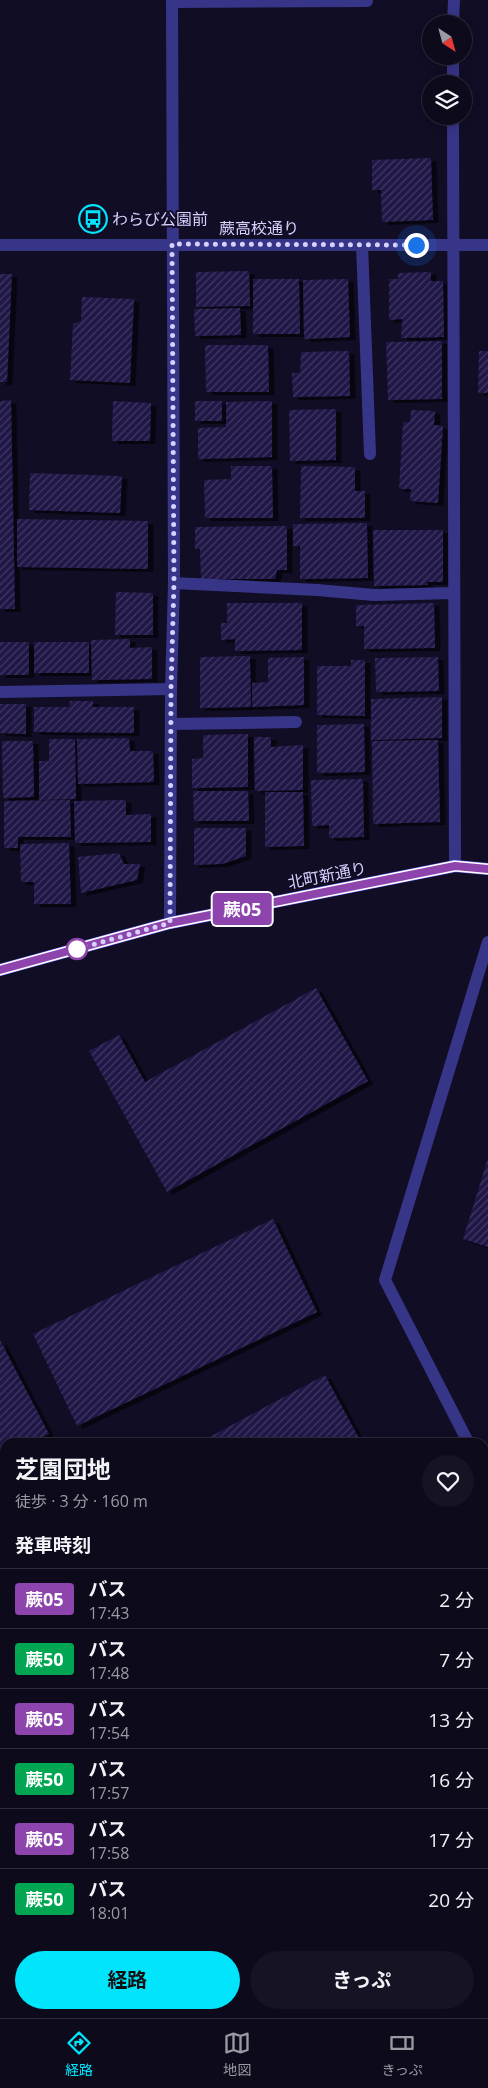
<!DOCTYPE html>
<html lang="ja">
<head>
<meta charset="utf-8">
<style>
  body { margin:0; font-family:"Open Sans","Noto Sans JP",sans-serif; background:#161325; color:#f1f3f6; height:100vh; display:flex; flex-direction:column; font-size:19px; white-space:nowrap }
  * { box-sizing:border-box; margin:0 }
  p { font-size:16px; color:#9a9aa3 }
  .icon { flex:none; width:28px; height:28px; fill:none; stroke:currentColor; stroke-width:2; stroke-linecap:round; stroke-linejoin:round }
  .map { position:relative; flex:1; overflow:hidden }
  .panel { position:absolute; left:0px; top:1438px; width:489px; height:581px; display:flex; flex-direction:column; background:#0d0a1c; border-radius:15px 15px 0 0; box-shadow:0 2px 12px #0003,0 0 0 1px #2d2b3b }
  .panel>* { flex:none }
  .badge { padding:0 10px; border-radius:4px; font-size:18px; line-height:32px }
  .needle { width:32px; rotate:144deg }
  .controls { position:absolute; left:422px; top:15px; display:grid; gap:10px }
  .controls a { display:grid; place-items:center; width:50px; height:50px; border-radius:50%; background:#0d0a1c; box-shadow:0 2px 12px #0003,0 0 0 1px #2d2b3b; font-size:25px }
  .you { position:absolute; width:25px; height:25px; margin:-12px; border:4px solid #fff; border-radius:50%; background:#1a73e8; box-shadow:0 0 0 8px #1a73e833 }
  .map>.badge { position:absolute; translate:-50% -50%; box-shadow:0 0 0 2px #fff }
  h2 { padding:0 15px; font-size:19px; line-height:45px }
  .round { display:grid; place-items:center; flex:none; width:52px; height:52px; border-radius:26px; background:#161325 }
  .head { display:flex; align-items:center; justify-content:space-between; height:85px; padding:0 15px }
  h1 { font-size:24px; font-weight:700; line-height:38px }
  .primary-button { display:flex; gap:10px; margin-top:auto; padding:10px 15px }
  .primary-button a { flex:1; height:58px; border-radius:30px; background:#00e5fc; color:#111; font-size:20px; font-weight:700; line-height:58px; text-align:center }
  .primary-button a+a { background:#161325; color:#f1f3f6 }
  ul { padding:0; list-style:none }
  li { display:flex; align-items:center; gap:15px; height:60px; padding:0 15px; border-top:1px solid #2d2b3b }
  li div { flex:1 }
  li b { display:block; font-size:19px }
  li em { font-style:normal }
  li .badge { min-width:55px; font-weight:700; text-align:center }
  .menu { display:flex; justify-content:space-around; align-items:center; height:70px; border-top:1px solid #2d2b3b; background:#0d0a1c; font-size:14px; color:#9a9aa3 }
  .menu a { display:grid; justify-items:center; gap:2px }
  .menu .current { color:#00e5fc }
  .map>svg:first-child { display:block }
  .building { fill:url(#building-hatch); filter:url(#shadow) }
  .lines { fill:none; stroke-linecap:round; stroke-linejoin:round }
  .lane { stroke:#373587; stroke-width:12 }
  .street { stroke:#373587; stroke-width:12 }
  .secondary { stroke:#6b68ff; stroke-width:12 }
  .line-casing { stroke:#fff; stroke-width:11 }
  .line { stroke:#8e44ad; stroke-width:8 }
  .walk { stroke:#d6d1ff; stroke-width:5; stroke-dasharray:0 9 }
  .stop-dot { fill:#fff; stroke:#8e44ad; stroke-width:2.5 }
  .labels { text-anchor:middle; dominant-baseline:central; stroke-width:4; stroke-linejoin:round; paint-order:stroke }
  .poi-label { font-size:16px; fill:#d6d1ff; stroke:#110d25; text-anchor:start }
  .street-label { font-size:16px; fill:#d6d1ff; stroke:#110d25 }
</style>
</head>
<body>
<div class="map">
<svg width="488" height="2018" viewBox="0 0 488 2018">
  <defs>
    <pattern id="building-hatch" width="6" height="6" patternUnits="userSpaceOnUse" patternTransform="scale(1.25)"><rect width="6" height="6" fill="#211847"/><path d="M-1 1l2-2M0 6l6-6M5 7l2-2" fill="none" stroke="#403963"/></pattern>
    <filter id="shadow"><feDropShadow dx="5.5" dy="3" stdDeviation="0" flood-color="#0009"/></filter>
  </defs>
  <rect width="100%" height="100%" fill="#110d25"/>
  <g class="building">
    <path d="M 431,158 L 433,220 L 382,222 L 381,190 L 372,190 L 372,160 Z"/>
    <path d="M 249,271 L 250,306 L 196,307 L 196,272 Z"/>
    <path d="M 431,272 L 431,281 L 443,281 L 444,337 L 401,338 L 402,319 L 389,320 L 389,279 L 398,279 L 398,273 Z"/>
    <path d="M 0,274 L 12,274 L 7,382 L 0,382 Z"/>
    <path d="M 253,279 L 299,279 L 300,334 L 253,334 Z"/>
    <path d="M 348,279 L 350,337 L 304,339 L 303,280 Z"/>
    <path d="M 82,297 L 134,299 L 130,383 L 70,380 L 73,324 L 81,321 Z"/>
    <path d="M 240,308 L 241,335 L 195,336 L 194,309 Z"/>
    <path d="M 442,341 L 442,399 L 388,400 L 386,342 Z"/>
    <path d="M 205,345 L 268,345 L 269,392 L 206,392 Z"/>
    <path d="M 349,351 L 350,396 L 293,397 L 292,373 L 300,373 L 301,352 Z"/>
    <path d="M 479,351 L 488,351 L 488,393 L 478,393 Z"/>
    <path d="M 11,400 L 15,609 L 0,609 L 0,401 Z"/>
    <path d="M 113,401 L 151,403 L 150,441 L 112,441 Z"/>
    <rect x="195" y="401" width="27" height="20"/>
    <path d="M 272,401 L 272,457 L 198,459 L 198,428 L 226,427 L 226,402 Z"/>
    <path d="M 336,409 L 336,460 L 290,461 L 289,410 Z"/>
    <path d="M 411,410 L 435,411 L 434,425 L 443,426 L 438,503 L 410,501 L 411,489 L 399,489 L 403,422 L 410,422 Z"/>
    <path d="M 231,466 L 272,466 L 273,518 L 205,518 L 204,480 L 231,479 Z"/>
    <path d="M 301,466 L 355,467 L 355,491 L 365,491 L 365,518 L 300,518 Z"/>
    <path d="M 30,473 L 122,476 L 120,513 L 29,510 Z"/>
    <path d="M 17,519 L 148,521 L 148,569 L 17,567 Z"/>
    <path d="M 367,523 L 368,578 L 300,579 L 300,546 L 293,546 L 293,524 Z"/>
    <path d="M 287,526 L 287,570 L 277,570 L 275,579 L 201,579 L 200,549 L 195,549 L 195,527 Z"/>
    <path d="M 373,530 L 443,530 L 443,582 L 427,582 L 428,585 L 374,586 Z"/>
    <path d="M 116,592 L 153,593 L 153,635 L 115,635 Z"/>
    <path d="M 227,603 L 302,603 L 302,650 L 235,651 L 235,639 L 221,640 L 221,623 L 227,623 Z"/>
    <path d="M 434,603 L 435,648 L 364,649 L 364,626 L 356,626 L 356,605 Z"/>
    <path d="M 130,639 L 130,648 L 152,647 L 152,679 L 92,680 L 91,640 Z"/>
    <rect x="0" y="642" width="29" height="33"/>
    <rect x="34" y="642" width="55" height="31"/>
    <path d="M 250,656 L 251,707 L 200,708 L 200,657 Z"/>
    <path d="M 304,657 L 304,705 L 252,707 L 252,683 L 268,682 L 268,658 Z"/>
    <path d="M 438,657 L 439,691 L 376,692 L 375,658 Z"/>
    <path d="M 351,660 L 365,660 L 365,716 L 317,715 L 317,666 L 351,666 Z"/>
    <path d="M 442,697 L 442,738 L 371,740 L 371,699 Z"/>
    <path d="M 70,701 L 93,701 L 93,707 L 134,707 L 134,733 L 34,732 L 34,707 L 69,707 Z"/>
    <path d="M 0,704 L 26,704 L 26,734 L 0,733 Z"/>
    <path d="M 364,724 L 365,772 L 317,773 L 317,725 Z"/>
    <path d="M 248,734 L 248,787 L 192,788 L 192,759 L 203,758 L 203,735 Z"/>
    <path d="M 254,737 L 271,737 L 271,747 L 303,745 L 303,790 L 255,791 Z"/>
    <path d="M 129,738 L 130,751 L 153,751 L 154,782 L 78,784 L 77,739 Z"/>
    <path d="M 49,739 L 75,739 L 76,799 L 39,800 L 39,761 L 49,761 Z"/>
    <path d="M 438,740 L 440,822 L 373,824 L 372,741 Z"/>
    <path d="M 2,741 L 33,741 L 34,797 L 3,798 Z"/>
    <path d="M 363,779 L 364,837 L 329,838 L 329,825 L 312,826 L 311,780 Z"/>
    <path d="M 193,791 L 248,791 L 249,821 L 194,821 Z"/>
    <path d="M 265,792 L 303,792 L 304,846 L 265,847 Z"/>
    <path d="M 70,800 L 71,837 L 18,837 L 18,848 L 4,848 L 4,801 Z"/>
    <path d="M 126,800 L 126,815 L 151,814 L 151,842 L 75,843 L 74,801 Z"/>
    <path d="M 194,828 L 246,828 L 246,856 L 222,864 L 194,865 Z"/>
    <path d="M 69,843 L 71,904 L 34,904 L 34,882 L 21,882 L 20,844 Z"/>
    <path d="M 119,853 L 124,864 L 140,864 L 137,880 L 81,893 L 78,857 Z"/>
    <path d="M 316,988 L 368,1081 L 167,1192 L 89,1051 L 119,1035 L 145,1082 Z"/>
    <path d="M 488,1158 L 488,1247 L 463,1239 Z"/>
    <path d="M 273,1219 L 317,1312 L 77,1426 L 33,1334 Z"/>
    <path d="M 0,1340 L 49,1434 L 33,1442 L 5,1442 L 5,1457 L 0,1460 Z"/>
    <path d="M 325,1375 L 361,1442 L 200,1442 Z"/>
    <path d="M 0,1506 L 5,1515 L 5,1715 L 0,1705 Z"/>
    <path d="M 488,1921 L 488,2005 L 484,2007 L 484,1923 Z"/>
    <path d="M 319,2014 L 471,2014 L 464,2018 L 311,2018 Z"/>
  </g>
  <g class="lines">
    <g class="lane">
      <path d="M 174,583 L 317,590 L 374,595 L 454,593"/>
      <path d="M 468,1442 L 385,1280 L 488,942"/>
      <path d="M 484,1474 L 488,1482"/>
      <path d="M 484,1744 L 488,1741"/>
      <path d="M 0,1870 L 5,1879"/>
      <path d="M 0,1909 L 5,1908"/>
    </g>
    <g class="street">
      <path d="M 172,2 L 367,1"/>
      <path d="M 453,24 L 454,0"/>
      <path d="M 453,84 L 453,56"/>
      <path d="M 453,116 L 455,866"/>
      <path d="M 0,245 L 488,245"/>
      <path d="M 362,245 L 370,454"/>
      <path d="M 0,692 L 171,689"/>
      <path d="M 171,724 L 296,722"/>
      <path d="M 170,923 L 171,689 L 174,583 L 172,0"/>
    </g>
    <path class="secondary" d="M 0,970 L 170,923 L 455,866 L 488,869"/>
  </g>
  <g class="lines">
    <defs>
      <path id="line" d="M 0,970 L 170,923 L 455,866 L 488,869"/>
    </defs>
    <use href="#line" class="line-casing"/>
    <use href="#line" class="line"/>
    <path class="walk" d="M 77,949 L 170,923 L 171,689 L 174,582 L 172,244 L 416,245"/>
  </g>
  <defs>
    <symbol id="bus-ring" viewBox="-11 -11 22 22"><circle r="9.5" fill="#110d25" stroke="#00e5fc" stroke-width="1.5"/><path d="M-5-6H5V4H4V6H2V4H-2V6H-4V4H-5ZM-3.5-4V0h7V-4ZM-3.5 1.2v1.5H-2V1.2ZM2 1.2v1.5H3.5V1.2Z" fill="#00e5fc"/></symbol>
  </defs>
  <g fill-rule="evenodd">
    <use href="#bus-ring" x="77" y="203" width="32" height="32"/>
  </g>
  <circle class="stop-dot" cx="77" cy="949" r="10"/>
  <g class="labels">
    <g class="poi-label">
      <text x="112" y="219">わらび公園前</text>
    </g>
    <g class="street-label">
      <text x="259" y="228">蕨高校通り</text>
      <text transform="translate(327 875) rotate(-11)">北町新通り</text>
    </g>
  </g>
</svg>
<div class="controls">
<a><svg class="needle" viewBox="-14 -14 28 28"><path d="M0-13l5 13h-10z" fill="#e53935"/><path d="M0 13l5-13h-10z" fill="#9a9aa3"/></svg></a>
<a><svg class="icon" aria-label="layers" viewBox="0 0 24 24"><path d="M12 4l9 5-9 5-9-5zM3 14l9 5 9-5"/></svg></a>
</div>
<div class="you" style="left:416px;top:245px"></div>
<b class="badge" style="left:242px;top:909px;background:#8e44ad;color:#fff">蕨05</b>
<section class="panel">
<div class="head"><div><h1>芝園団地</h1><p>徒歩 · 3 分 · 160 m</p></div><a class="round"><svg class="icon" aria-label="heart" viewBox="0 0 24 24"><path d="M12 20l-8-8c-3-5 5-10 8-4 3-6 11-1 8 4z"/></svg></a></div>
<h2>発車時刻</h2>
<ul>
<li><span class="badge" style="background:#8e44ad;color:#fff">蕨05</span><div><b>バス</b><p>17:43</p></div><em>2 分</em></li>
<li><span class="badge" style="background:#00a651;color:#fff">蕨50</span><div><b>バス</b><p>17:48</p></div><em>7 分</em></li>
<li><span class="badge" style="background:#8e44ad;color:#fff">蕨05</span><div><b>バス</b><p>17:54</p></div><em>13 分</em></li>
<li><span class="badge" style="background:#00a651;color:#fff">蕨50</span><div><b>バス</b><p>17:57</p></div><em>16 分</em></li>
<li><span class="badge" style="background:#8e44ad;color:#fff">蕨05</span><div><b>バス</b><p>17:58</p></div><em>17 分</em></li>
<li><span class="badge" style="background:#00a651;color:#fff">蕨50</span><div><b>バス</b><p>18:01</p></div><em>20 分</em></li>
</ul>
<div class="primary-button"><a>経路</a><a>きっぷ</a></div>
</section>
</div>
<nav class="menu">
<a class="current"><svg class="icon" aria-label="directions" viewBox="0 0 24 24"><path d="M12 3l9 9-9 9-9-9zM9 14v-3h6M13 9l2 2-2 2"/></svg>経路</a>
<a><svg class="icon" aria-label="map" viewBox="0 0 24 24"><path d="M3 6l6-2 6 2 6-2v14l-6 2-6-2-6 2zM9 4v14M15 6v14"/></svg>地図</a>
<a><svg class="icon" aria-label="tickets" viewBox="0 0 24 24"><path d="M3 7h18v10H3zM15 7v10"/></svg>きっぷ</a>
</nav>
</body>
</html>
